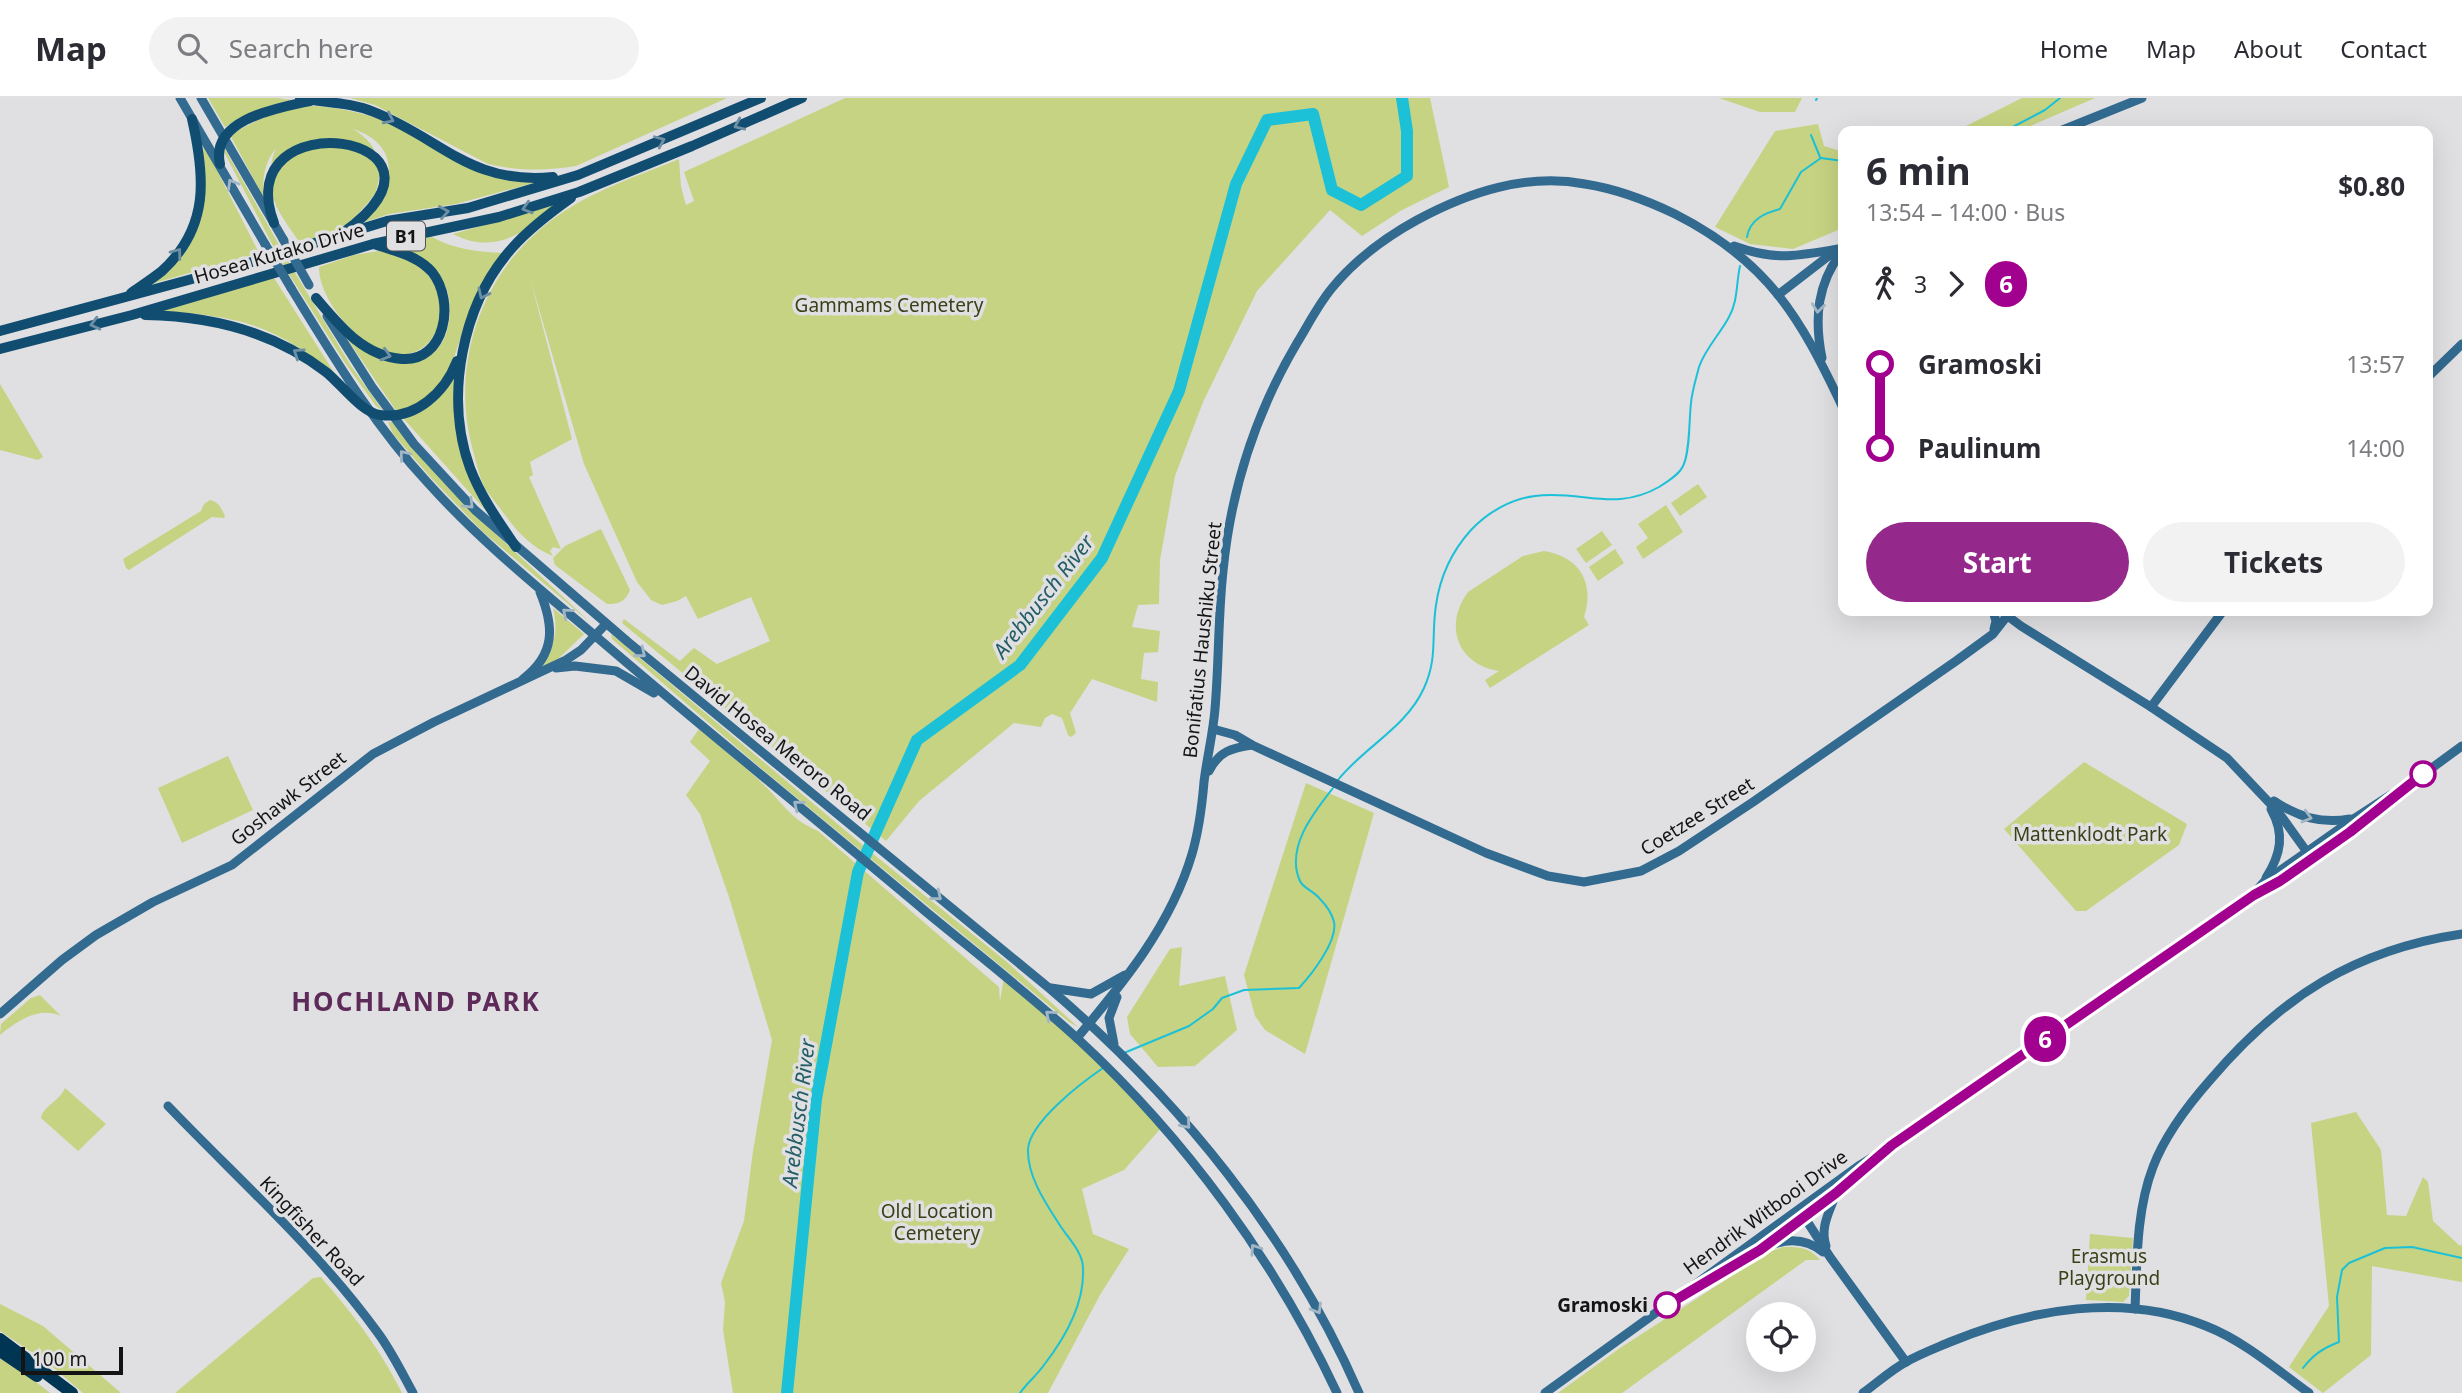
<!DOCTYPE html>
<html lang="en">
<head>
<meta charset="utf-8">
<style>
  body { margin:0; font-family:"Noto Sans",sans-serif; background:#f2f2f3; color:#2b2b33; height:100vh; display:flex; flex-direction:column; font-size:26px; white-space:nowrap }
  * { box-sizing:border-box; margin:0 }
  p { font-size:23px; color:#7c7c81 }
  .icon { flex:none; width:38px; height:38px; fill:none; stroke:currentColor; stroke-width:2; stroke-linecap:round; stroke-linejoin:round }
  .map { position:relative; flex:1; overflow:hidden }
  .drawer { position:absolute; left:1838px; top:28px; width:595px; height:490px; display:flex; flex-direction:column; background:#fff; border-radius:14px; box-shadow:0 7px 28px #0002 }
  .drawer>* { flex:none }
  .badge { padding:0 14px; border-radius:23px; font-size:24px; line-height:46px }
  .tools { position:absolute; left:1746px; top:1204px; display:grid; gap:14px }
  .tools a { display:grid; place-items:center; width:70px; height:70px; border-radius:50%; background:#fff; box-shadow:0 7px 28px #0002; font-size:35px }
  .scale { position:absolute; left:21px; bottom:18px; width:102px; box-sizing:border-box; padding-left:7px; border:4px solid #141415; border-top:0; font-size:19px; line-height:24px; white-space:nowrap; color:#141415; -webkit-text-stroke:5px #e0dfe2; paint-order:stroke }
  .map>.badge { position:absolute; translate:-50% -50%; box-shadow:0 0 0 4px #fff }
  .legs { display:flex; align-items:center; gap:10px; height:77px; padding:0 28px; font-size:23px }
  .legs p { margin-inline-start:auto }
  .overview { display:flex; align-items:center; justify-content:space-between; height:119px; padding:0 28px }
  h1 { font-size:38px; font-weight:700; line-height:52px }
  .button { display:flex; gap:14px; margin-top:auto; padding:14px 28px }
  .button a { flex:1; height:80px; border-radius:42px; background:#94298b; color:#fff; font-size:28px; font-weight:700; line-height:80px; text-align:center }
  .button a+a { background:#f2f2f3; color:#2b2b33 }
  ul { padding:0 28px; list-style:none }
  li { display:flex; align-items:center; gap:24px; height:84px; font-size:26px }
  li i { display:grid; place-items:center; width:10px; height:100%; margin:0 9px; background:currentColor }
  li i::after { content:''; width:18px; height:18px; margin:-9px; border:5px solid; border-radius:50%; background:#fff }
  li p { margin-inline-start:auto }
  li:first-child i { background:linear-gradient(#0000 50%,currentColor 0) }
  li:last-child i { background:linear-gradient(currentColor 50%,#0000 0) }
  header { display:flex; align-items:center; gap:42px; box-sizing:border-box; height:98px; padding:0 35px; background:#fff; border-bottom:2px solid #e1e1e2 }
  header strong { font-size:33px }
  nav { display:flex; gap:38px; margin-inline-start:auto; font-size:24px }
  .search { width:490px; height:63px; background:#f2f2f3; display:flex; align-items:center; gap:18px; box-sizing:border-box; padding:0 24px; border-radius:38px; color:#7c7c81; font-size:26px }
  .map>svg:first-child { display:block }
  .green { fill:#c6d382 }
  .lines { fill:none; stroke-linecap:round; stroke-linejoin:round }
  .stream { stroke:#1cc1d7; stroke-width:2 }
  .river { stroke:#1cc1d7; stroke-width:12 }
  .secondary { stroke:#326a90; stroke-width:9 }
  .primary { stroke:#104d71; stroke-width:10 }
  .highway { stroke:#003553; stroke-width:12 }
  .secondary-bridge { stroke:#326a90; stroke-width:9 }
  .oneway { stroke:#6e8fa4 }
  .oneway2 { stroke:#a3b6c5 }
  .line-1-casing { stroke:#fff; stroke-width:16 }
  .line-1 { stroke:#a2008e; stroke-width:10 }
  .stop-1-dot { fill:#fff; stroke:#a2008e; stroke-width:3.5 }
  .labels { text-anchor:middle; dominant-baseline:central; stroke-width:7; stroke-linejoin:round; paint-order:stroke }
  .shield { fill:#e0dfe2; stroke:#515152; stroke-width:2 }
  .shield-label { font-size:18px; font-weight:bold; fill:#141415 }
  .street-label { font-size:19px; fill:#141415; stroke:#e0dfe2 }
  .park-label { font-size:19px; fill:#3a4017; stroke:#e0dfe2 }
  .stop-label { font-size:19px; font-weight:bold; fill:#141415; stroke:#e0dfe2; text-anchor:end }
  .water-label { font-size:21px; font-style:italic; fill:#235e67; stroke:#e0dfe2 }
  .district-label { font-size:26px; font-weight:bold; letter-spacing:2px; fill:#5e2a59; stroke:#e0dfe2 }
</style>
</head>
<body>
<header>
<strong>Map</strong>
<div class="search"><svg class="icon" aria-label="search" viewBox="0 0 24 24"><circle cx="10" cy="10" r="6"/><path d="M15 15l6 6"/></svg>Search here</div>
<nav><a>Home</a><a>Map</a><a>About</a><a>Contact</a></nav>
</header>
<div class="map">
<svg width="2462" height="1295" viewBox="0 0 2462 1295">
  <rect width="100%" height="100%" fill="#e0dfe2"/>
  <g class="green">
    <path d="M 208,0 L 277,0 L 293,2 C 268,7 247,16 225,29 Z"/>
    <path d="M 350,0 L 727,0 L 576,68 C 546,73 518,73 488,66 L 375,7 Z"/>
    <path d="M 845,0 L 1430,0 L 1449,89 L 1402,112 L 1362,138 L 1330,112 L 1257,193 L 1203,304 L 1175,378 L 1160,462 L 1159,506 L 1138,507 L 1132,529 L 1160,533 L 1158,554 L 1144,555 L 1141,581 L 1158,584 L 1157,604 L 1092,581 L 1070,615 L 1076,635 L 1071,639 L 1068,637 L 1062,620 L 1052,616 L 1045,620 L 1041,629 L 1014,625 L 919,703 L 886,743 L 622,525 L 624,521 L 680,563 L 694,550 L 717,566 L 770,543 L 751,499 L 698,521 L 686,498 L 677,503 L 662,507 L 651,502 L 637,484 L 584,366 L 530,180 L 572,341 L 530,364 L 533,377 L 529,379 L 561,451 L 553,449 L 550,453 L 553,458 C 529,448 517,433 502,413 C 497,406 491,399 486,392 C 480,381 477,368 474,356 C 451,279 474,192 534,137 C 575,98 628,82 679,61 L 681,89 L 686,107 L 694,103 L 684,74 Z"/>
    <path d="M 1719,0 L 1802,0 L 1795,14 L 1760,14 Z"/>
    <path d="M 2022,0 L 2095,0 L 2019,33 L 1956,33 Z"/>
    <path d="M 315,8 C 341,10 371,16 394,27 C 450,55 468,84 537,84 L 456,106 L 389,116 L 362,125 C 372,112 382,99 387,83 C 407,13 251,0 264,100 L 230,37 C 258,21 283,9 315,8 Z"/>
    <path d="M 319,22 C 358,24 391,51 376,93 C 374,100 351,123 344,129 C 332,137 316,140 303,144 L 297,141 C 289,128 276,113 273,98 C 264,61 278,27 319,22 Z"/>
    <path d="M 1818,26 L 1824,48 L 1843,54 L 1843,130 L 1793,151 L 1750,146 L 1715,129 L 1775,33 Z"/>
    <path d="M 222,46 L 291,168 L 351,268 L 383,313 L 376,308 L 345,265 L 282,165 L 224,54 Z"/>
    <path d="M 204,47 L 259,155 L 151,186 L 191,139 Z"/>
    <path d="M 554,107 C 527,136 492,157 453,136 Z"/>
    <path d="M 432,139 C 453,151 479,154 503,155 L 471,209 L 448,277 L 432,297 L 418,306 L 397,314 L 346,239 L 383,262 C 397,260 418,260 432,254 C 451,246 455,200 443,184 C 436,175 401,154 389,146 Z"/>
    <path d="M 379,153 C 487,168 437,315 350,230 C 335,215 319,191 319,169 L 354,157 Z"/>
    <path d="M 274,180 L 335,276 C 272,226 242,219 162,213 Z"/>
    <path d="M 457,275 L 454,299 L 487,414 L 403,320 Z"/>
    <path d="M 0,286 L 43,359 L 38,362 L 0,352 Z"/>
    <path d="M 388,324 L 392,324 L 469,411 L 592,526 L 483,434 L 432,381 L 393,336 Z"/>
    <path d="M 1698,386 L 1707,399 L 1680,418 L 1671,405 Z"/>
    <path d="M 210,402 C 219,404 221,410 225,418 L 224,420 L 212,419 L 129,472 L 126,470 L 123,461 L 201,413 L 204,406 Z"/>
    <path d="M 1666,407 L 1683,434 L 1643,461 L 1636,449 L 1648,440 L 1638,426 Z"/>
    <path d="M 601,431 L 630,492 C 625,504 619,506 607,506 L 555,467 L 553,460 L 565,448 Z"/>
    <path d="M 1602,433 L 1612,447 L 1586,465 L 1576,451 Z"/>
    <path d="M 1615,451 L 1624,465 L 1598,483 L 1589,469 Z"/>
    <path d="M 1544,453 C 1580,459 1595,485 1584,519 L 1589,527 L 1490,590 L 1485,582 L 1499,573 C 1458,567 1443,528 1468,494 L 1523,458 Z"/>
    <path d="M 553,510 L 584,536 L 557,562 L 540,571 C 554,552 559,533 553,510 Z"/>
    <path d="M 611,536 L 877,759 L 1007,864 L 1078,929 L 1069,924 L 756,666 L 612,541 Z"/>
    <path d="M 699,631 C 722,651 748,670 769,692 C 787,711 793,722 818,733 L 999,889 L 1000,903 L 1004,879 L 1077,940 L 1162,1029 L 1124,1072 L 1082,1091 L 1093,1136 L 1129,1151 L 1100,1197 L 1048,1295 L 733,1295 L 723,1232 L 725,1204 L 721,1185 L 744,1123 L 753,1053 L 772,942 L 729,799 L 704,727 L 700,716 L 686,697 L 710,663 L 690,644 Z"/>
    <path d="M 228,658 L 253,712 L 182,745 L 158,690 Z"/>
    <path d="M 2084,664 L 2187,726 L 2179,747 L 2086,813 L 2076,813 L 2004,731 Z"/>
    <path d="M 1306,685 L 1374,715 L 1305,956 L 1265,932 L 1255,918 L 1244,877 Z"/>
    <path d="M 1182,849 L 1179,888 L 1225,878 L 1237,932 L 1195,968 L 1158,969 L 1130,936 L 1127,919 L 1170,851 Z"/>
    <path d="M 40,897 L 61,918 C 39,908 17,923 0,937 L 1,926 L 31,900 Z"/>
    <path d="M 65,990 L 106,1026 L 78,1053 L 41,1020 C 43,1008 60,1003 65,990 Z"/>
    <path d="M 2356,1014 L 2381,1052 L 2387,1117 L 2406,1118 L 2423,1079 L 2428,1084 L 2433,1123 L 2460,1148 L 2462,1146 L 2462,1184 L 2372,1168 L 2371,1257 L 2323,1295 L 2289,1269 L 2329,1208 L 2311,1025 Z"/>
    <path d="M 2090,1136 L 2133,1140 L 2129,1198 L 2123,1204 L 2086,1202 Z"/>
    <path d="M 1783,1149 C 1800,1149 1809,1149 1820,1162 L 1806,1162 L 1622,1295 L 1558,1295 L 1620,1250 L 1769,1154 Z"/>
    <path d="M 321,1179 C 355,1219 378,1248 402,1295 L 175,1295 L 313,1180 Z"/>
    <path d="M 0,1206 L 43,1228 L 121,1295 L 83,1295 L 48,1265 L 0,1233 Z"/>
    <path d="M 0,1260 L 26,1276 L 50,1295 L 0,1295 Z"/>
  </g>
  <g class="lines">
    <g class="stream">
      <path d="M 1816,2 L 1817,0"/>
      <path d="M 2005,33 L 2045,12 L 2060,0"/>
      <path d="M 1811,37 L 1820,59"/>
      <path d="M 1747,139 C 1750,121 1765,115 1780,111 L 1801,74 L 1821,60 L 1843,63"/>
      <path d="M 1338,682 C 1364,649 1406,630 1424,590 C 1438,559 1431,539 1436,507 C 1440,479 1452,453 1471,432 C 1488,414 1511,401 1535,398 C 1582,392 1615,414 1659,389 C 1667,384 1679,377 1683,368 C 1690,355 1689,321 1691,305 C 1692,293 1696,281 1699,269 C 1705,251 1720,236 1729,219 C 1738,203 1736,186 1740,168"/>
      <path d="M 1124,955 L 1189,928 L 1213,911 L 1222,900 L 1244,892 L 1299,890 C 1311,877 1338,843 1334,824 C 1332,816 1326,807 1320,801 C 1315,794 1303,790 1300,783 C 1285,750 1314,714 1333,690"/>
      <path d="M 2303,1270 C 2313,1257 2323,1250 2339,1244 L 2337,1199 L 2342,1172 L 2349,1165 L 2385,1150 L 2412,1149 L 2462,1160"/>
      <path d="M 1020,1295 C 1027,1285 1037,1277 1044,1267 C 1065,1240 1085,1206 1083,1170 C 1083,1155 1069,1141 1061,1129 C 1047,1107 1027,1079 1028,1051 C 1030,1024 1081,985 1103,970"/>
    </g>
    <path class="river" d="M 787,1295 L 816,1001 L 858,774 L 917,642 L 1020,567 L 1102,460 L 1179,293 L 1236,86 L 1267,22 L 1313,16 L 1332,92 L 1361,107 L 1407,78 L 1407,33 L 1402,0"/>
    <g class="secondary">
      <path d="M 180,0 L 265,146"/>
      <path d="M 201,0 L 283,141"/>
      <path d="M 2060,33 L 2142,0"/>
      <path d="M 1734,148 C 1776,163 1795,158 1838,151"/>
      <path d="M 291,190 C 333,258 373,326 428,385 C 480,443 540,491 599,541 C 706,633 817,722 925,813 C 976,855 1030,897 1079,942 C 1185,1040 1276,1164 1337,1295"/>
      <path d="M 1778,197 L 1835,153"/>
      <path d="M 327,218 L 372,289 L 414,346 L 475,412 L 628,544 L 1049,890 C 1179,1001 1290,1137 1359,1295"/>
      <path d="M 1822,260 C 1814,220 1817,185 1843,152"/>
      <path d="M 2427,280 L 2462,246"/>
      <path d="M 1993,513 L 1996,523 L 1994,531"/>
      <path d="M 2001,513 L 2021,528 L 2151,609 L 2227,660 L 2279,715 L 2312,761"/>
      <path d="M 556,570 L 575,568 L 616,573 L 654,595"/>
      <path d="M 523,581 C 556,556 554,528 540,494"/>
      <path d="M 2151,609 L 2223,513"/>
      <path d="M 1213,631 L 1235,637 L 1252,647 L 1486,755 L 1548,778 L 1584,784 L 1641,773 L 1679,753 L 1753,704 L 1956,563 L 1993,536 L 2007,518"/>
      <path d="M 1209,673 C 1219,653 1232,650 1252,647"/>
      <path d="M 2274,703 C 2298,719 2321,726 2350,721"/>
      <path d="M 2266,780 C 2281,756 2285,736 2271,711"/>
      <path d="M 2256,793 L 2264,784 L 2355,720 L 2392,696"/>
      <path d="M 1051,890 L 1091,896 L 1125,877"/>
      <path d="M 0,916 L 62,862 L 96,837 L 153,804 L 232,767 L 373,656 L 434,624 L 566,562 L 581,552 L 606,526"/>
      <path d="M 1077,940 C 1124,884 1171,827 1192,756 C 1199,732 1202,708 1204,684 C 1207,659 1213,636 1215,611 C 1219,565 1218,519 1223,473 C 1231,391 1255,316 1297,245 C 1308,227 1318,207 1332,190 C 1355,162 1386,139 1417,122 C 1469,94 1526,75 1585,86 C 1617,91 1646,102 1675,116 C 1768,163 1800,219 1843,310"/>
      <path d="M 1114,946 L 1109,920 L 1117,899"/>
      <path d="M 168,1008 C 239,1082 318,1152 378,1235 C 392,1254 402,1275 413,1295"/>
      <path d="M 1803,1117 L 1830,1159 L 1906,1264"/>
      <path d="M 1771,1147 C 1790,1140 1807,1141 1823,1154"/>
      <path d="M 1826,1148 C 1820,1129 1829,1115 1835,1098"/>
      <path d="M 1702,1187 C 1763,1152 1819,1110 1872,1064"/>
      <path d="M 2135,1211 C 2137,1165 2136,1113 2153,1069 C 2165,1037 2188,1007 2211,981 C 2281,899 2354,852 2462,836"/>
      <path d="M 1545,1295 L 1860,1067 L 1892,1047 L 2254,797 L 2280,783 L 2350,735 L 2403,691 L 2462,648"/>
      <path d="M 1863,1295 C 1877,1285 1891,1272 1906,1264 C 1920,1256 1936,1250 1950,1244 C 2030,1211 2124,1194 2206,1228 C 2244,1243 2276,1271 2309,1295"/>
    </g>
    <g class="primary">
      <path d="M 300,0 C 325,5 350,4 374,14 C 442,41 470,87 553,79"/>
      <path d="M 220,66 C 210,21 278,10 310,3"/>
      <path d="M 274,125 C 227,0 480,36 344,134"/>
      <path d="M 131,195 C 141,188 152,181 162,173 C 210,129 205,78 192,21"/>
      <path d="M 316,200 C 339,227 363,258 402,261 C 445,264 456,204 432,174 C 417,157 394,153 374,146"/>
      <path d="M 145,217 C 211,218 273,233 326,274 C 341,286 362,315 380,317 C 416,322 445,294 457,263"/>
      <path d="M 0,233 L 229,171 L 387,123 L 468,110 L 578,77 L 761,0"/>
      <path d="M 0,251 L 132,217 L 373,146 L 499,119 L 579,94 L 692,48 L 802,0"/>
      <path d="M 516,449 C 499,424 481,399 470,370 C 444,299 462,205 513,149 C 530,130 550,115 571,100"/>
    </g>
    <g class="highway">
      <path d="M 0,1241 L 72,1295"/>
      <path d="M 0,1253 L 37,1278"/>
    </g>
    <g class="secondary-bridge">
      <path d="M 283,141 L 309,187"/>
      <path d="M 265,146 L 291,190"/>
    </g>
  </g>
  <defs><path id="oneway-chevron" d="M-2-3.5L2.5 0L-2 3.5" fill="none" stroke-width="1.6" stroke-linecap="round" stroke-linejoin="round" transform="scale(1.75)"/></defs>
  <g class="oneway">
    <use href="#oneway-chevron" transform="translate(389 21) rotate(26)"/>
    <use href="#oneway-chevron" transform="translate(739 27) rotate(156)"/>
    <use href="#oneway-chevron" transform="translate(660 43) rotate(-23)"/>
    <use href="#oneway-chevron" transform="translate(527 110) rotate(163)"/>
    <use href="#oneway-chevron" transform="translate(444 114) rotate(-10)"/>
    <use href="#oneway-chevron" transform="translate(177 155) rotate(-53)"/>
    <use href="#oneway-chevron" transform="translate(483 196) rotate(115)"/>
    <use href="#oneway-chevron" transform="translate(95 226) rotate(166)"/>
    <use href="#oneway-chevron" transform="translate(298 255) rotate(-146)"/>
    <use href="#oneway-chevron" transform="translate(386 257) rotate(17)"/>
  </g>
  <g class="oneway2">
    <use href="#oneway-chevron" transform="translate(232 86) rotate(-120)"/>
    <use href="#oneway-chevron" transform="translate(1818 210) rotate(97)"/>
    <use href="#oneway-chevron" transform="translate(404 357) rotate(-129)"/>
    <use href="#oneway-chevron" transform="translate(469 406) rotate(45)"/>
    <use href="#oneway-chevron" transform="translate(567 515) rotate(-140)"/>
    <use href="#oneway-chevron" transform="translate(641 555) rotate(39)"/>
    <use href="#oneway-chevron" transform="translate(798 707) rotate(-141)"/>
    <use href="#oneway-chevron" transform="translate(2307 719) rotate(16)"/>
    <use href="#oneway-chevron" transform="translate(937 798) rotate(39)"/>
    <use href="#oneway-chevron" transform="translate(1050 917) rotate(-140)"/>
    <use href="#oneway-chevron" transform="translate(1186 1026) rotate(49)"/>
    <use href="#oneway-chevron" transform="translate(1255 1151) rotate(-124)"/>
    <use href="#oneway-chevron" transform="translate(1317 1211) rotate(59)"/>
  </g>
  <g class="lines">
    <defs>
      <path id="line-1" d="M 1667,1207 L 1760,1152 L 1836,1095 L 1892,1047 L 2254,797 L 2280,783 L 2350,734 L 2423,676"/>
    </defs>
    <use href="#line-1" class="line-1-casing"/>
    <use href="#line-1" class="line-1"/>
  </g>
  <g class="stop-1-dot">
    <circle cx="2423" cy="676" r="12"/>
    <circle cx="1667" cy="1207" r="12"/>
  </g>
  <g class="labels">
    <rect class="shield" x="387" y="123.5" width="38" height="29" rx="5"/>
    <g class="shield-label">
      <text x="406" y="138">B1</text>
    </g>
    <g class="street-label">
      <text transform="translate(279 155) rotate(-16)">Hosea Kutako Drive</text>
      <text transform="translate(1202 542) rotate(-84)">Bonifatius Haushiku Street</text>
      <text transform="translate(778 645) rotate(39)">David Hosea Meroro Road</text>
      <text transform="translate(288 700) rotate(-38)">Goshawk Street</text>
      <text transform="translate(1697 718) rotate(-32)">Coetzee Street</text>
      <text transform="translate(1765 1114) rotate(-36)">Hendrik Witbooi Drive</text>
      <text transform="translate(312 1133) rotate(47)">Kingfisher Road</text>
    </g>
    <g class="park-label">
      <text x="889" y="207">Gammams Cemetery</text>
      <text x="2090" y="736">Mattenklodt Park</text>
      <text x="937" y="1113">Old Location<tspan x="937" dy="22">Cemetery</tspan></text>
      <text x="2109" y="1158">Erasmus<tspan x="2109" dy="22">Playground</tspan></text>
    </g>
    <g class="stop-label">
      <text x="1648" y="1207">Gramoski</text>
    </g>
    <g class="water-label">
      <text transform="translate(1043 498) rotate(-52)">Arebbusch River</text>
      <text transform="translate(798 1015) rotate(-83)">Arebbusch River</text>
    </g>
    <g class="district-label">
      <text x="416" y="903">HOCHLAND PARK</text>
    </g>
  </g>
</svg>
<div class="tools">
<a><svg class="icon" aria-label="locate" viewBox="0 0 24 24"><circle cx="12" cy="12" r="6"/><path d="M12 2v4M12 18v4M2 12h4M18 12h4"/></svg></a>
</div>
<div class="scale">100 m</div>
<b class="badge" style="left:2045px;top:941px;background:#a2008e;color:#fff">6</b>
<section class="drawer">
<div class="overview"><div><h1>6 min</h1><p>13:54 – 14:00 · Bus</p></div><b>$0.80</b></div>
<div class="legs"><svg class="icon" aria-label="walk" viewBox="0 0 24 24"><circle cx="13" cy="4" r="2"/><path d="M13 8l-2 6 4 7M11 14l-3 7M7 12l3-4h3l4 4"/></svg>3<svg class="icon" aria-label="forward" viewBox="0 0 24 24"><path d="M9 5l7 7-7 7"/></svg><b class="badge" style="background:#a2008e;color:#fff">6</b></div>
<ul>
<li><i style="color:#a2008e"></i><b>Gramoski</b><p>13:57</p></li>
<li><i style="color:#a2008e"></i><b>Paulinum</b><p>14:00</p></li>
</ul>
<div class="button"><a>Start</a><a>Tickets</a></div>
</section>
</div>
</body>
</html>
